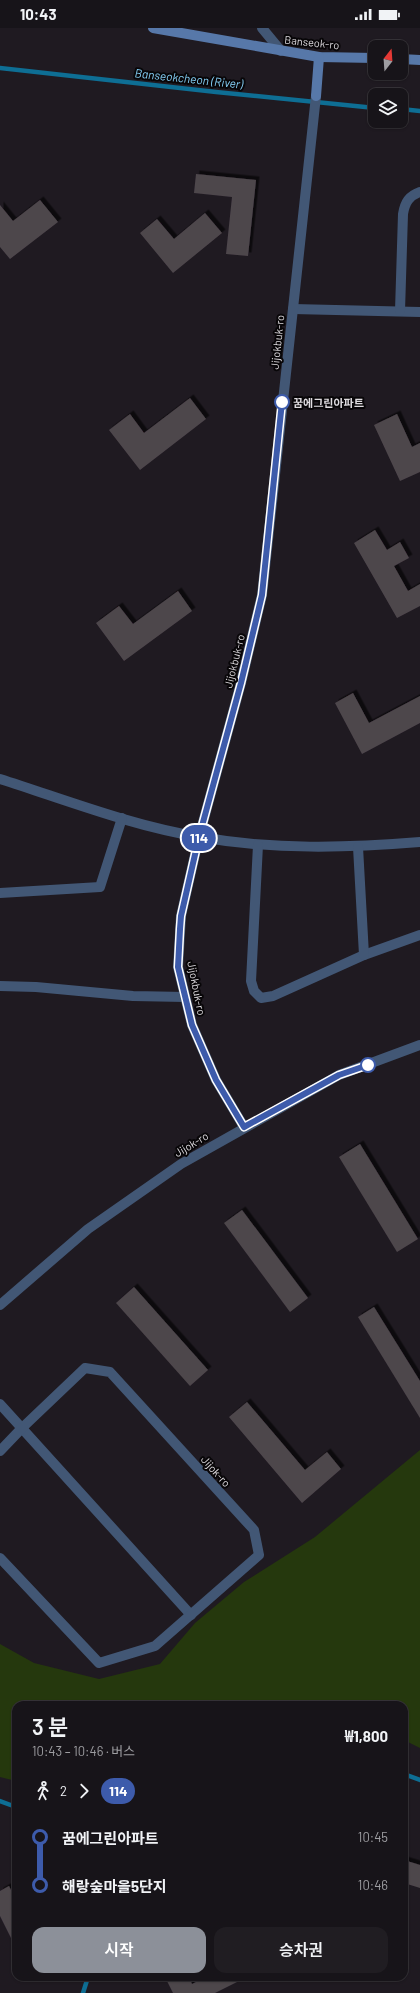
<!DOCTYPE html>
<html lang="ko">
<head>
<meta charset="utf-8">
<style>
  body { margin:0; font-family:Barlow,"Noto Sans KR",sans-serif; background:#201d22; color:#f1f3f6; height:100vh; display:flex; flex-direction:column; font-size:15px; white-space:nowrap }
  * { box-sizing:border-box; margin:0 }
  p { font-size:13px; color:#9e9ea2 }
  .icon { flex:none; width:22px; height:22px; fill:none; stroke:currentColor; stroke-width:2; stroke-linecap:round; stroke-linejoin:round }
  .map { position:relative; flex:1; overflow:hidden }
  .sheet { position:absolute; left:12px; top:1673px; width:396px; height:280px; display:flex; flex-direction:column; background:#171419; border-radius:12px; box-shadow:0 1px 3px #0004,0 0 0 1px #363338 }
  .sheet>* { flex:none }
  .badge { padding:0 8px; border-radius:13px; font-size:14px; line-height:26px }
  .needle { width:26px; rotate:17deg }
  .controls { position:absolute; left:368px; top:12px; display:grid; gap:8px }
  .controls a { display:grid; place-items:center; width:40px; height:40px; border-radius:8px; background:#171419; box-shadow:0 1px 3px #0004,0 0 0 1px #363338; font-size:20px }
  .map>.badge { position:absolute; translate:-50% -50%; box-shadow:0 0 0 2px #fff }
  .legs { display:flex; align-items:center; gap:6px; height:44px; padding:0 20px; font-size:13px }
  .legs p { margin-inline-start:auto }
  .overview { display:flex; align-items:center; justify-content:space-between; height:68px; padding:0 20px }
  h1 { font-size:22px; font-weight:600; line-height:30px }
  .button { display:flex; gap:8px; margin-top:auto; padding:8px 20px }
  .button a { flex:1; height:46px; border-radius:12px; background:#8c9099; color:#fff; font-size:16px; font-weight:600; line-height:46px; text-align:center }
  .button a+a { background:#201d22; color:#f1f3f6 }
  ul { padding:0 20px; list-style:none }
  li { display:flex; align-items:center; gap:14px; height:48px; font-size:15px }
  li i { display:grid; place-items:center; width:6px; height:100%; margin:0 5px; background:currentColor }
  li i::after { content:''; width:10px; height:10px; margin:-5px; border:3px solid; border-radius:50%; background:#171419 }
  li p { margin-inline-start:auto }
  li:first-child i { background:linear-gradient(#0000 50%,currentColor 0) }
  li:last-child i { background:linear-gradient(currentColor 50%,#0000 0) }
  .status { display:flex; justify-content:space-between; align-items:center; height:28px; padding:0 20px; background:#171419; direction:ltr }
  .status svg { height:11px; fill:currentColor }
  .map>svg:first-child { display:block }
  .green { fill:#25380d }
  .lines { fill:none; stroke-linecap:round; stroke-linejoin:round }
  .stream { stroke:#0e6e94; stroke-width:4.5 }
  .building { fill:#4e464c; filter:url(#shadow) }
  .street { stroke:#425775; stroke-width:10 }
  .secondary { stroke:#5778a9; stroke-width:10 }
  .line-1-casing { stroke:#fff; stroke-width:9 }
  .line-1 { stroke:#3d5bab; stroke-width:6 }
  .stop-1-dot { fill:#fff; stroke:#3d5bab; stroke-width:2 }
  .labels { text-anchor:middle; dominant-baseline:central; stroke-width:4; stroke-linejoin:round; paint-order:stroke }
  .street-label { font-size:11px; fill:#dfdce0; stroke:#080608 }
  .stop-label { font-size:11px; font-weight:bold; fill:#dfdce0; stroke:#080608; text-anchor:start }
  .water-label { font-size:12px; font-style:italic; fill:#85d0f7; stroke:#080608 }
</style>
</head>
<body>
<div class="status"><b>10:43</b><svg viewBox="0 0 49 12"><path d="M0 12V9h3v3zM5 12V6h3v6zM10 12V3h3v9zM15 12V0h3v12zM26 1h20v11H26zM47 4h2v5h-2z"/></svg></div>
<div class="map">
<svg width="420" height="1965" viewBox="0 0 420 1965">
  <defs>
    <filter id="shadow"><feDropShadow dx="3.5" dy="-3.5" stdDeviation="0" flood-color="#0009"/></filter>
  </defs>
  <rect width="100%" height="100%" fill="#1f1a21"/>
  <path class="green" d="M 420,1422 L 420,1720 L 404,1712 L 404,1677 L 16,1677 L 16,1753 L 0,1749 L 0,1616 L 34,1635 L 99,1651 L 160,1636 L 195,1595 L 244,1554 L 315,1509 Z"/>
  <g class="lines">
    <g class="stream">
      <path d="M 0,40 L 216,64 L 375,80"/>
      <path d="M 401,81 L 420,83"/>
      <path d="M 404,1746 L 420,1752"/>
      <path d="M 0,1773 L 16,1779"/>
      <path d="M 83,1965 L 88,1949"/>
    </g>
  </g>
  <g class="building">
    <path d="M 196,146 L 256,152 L 248,228 L 226,226 L 232,169 L 194,165 Z"/>
    <path d="M 40,172 L 58,194 L 10,231 L 0,219 L 0,177 L 13,193 Z"/>
    <path d="M 205,185 L 222,205 L 173,245 L 140,205 L 157,191 L 174,211 Z"/>
    <path d="M 190,370 L 206,391 L 140,442 L 109,402 L 130,386 L 144,405 Z"/>
    <path d="M 397,386 L 412,419 L 420,415 L 420,444 L 400,453 L 374,397 Z"/>
    <path d="M 375,502 L 387,522 L 400,514 L 409,530 L 394,538 L 408,563 L 420,556 L 420,578 L 397,590 L 354,515 Z"/>
    <path d="M 178,563 L 192,583 L 124,633 L 96,595 L 119,578 L 133,596 Z"/>
    <path d="M 353,665 L 369,695 L 420,668 L 420,695 L 362,726 L 335,675 Z"/>
    <path d="M 360,1116 L 418,1211 L 397,1224 L 339,1129 Z"/>
    <path d="M 242,1182 L 308,1270 L 290,1284 L 224,1195 Z"/>
    <path d="M 134,1259 L 208,1342 L 190,1358 L 116,1275 Z"/>
    <path d="M 374,1279 L 420,1353 L 420,1390 L 358,1289 Z"/>
    <path d="M 247,1374 L 305,1442 L 327,1424 L 341,1441 L 302,1475 L 229,1389 Z"/>
    <path d="M 404,1832 L 420,1837 L 420,1860 L 404,1855 Z"/>
    <path d="M 9,1858 L 16,1872 L 16,1920 L 0,1888 L 0,1863 Z"/>
    <path d="M 165,1949 L 189,1949 L 192,1956 L 206,1949 L 247,1949 L 215,1965 L 173,1965 Z"/>
  </g>
  <g class="lines">
    <g class="street">
      <path d="M 262,0 L 281,23"/>
      <path d="M 293,281 L 420,284"/>
      <path d="M 400,283 L 403,186 C 405,174 409,168 420,164"/>
      <path d="M 0,751 C 66,772 132,798 200,809 C 273,822 347,820 420,814"/>
      <path d="M 258,817 L 251,953 L 254,963 L 261,970 L 273,968 L 364,927 L 420,907"/>
      <path d="M 358,819 L 364,927"/>
      <path d="M 0,865 L 100,859 L 122,790"/>
      <path d="M 0,958 L 36,959 L 133,968 L 185,969"/>
      <path d="M 244,1099 L 216,1052 L 192,997 L 178,939 L 181,888 L 199,809 L 241,655 L 262,567 L 316,68"/>
      <path d="M 0,1277 L 88,1201 L 181,1136 L 339,1047 L 420,1017"/>
      <path d="M 0,1376 L 191,1587"/>
      <path d="M 0,1423 L 22,1400 L 85,1340 L 110,1344 L 254,1502 L 259,1527 L 155,1618 L 99,1635 L 0,1530"/>
    </g>
    <g class="secondary">
      <path d="M 153,0 L 319,29 L 375,30"/>
      <path d="M 401,31 L 420,32"/>
      <path d="M 316,68 L 319,29"/>
    </g>
  </g>
  <g class="lines">
    <defs>
      <path id="line-1" d="M 282,374 L 262,567 L 241,655 L 199,809 L 181,888 L 180,901 L 178,939 L 192,997 L 216,1052 L 244,1099 L 339,1047 L 368,1037"/>
    </defs>
    <use href="#line-1" class="line-1-casing"/>
    <use href="#line-1" class="line-1"/>
  </g>
  <g class="stop-1-dot">
    <circle cx="282" cy="374" r="7"/>
    <circle cx="368" cy="1037" r="7"/>
  </g>
  <g class="labels">
    <g class="street-label">
      <text transform="translate(312 14) rotate(6)">Banseok-ro</text>
      <text transform="translate(277 314) rotate(-84)">Jijokbuk-ro</text>
      <text transform="translate(234 633) rotate(-76)">Jijokbuk-ro</text>
      <text transform="translate(197 960) rotate(79)">Jijokbuk-ro</text>
      <text transform="translate(191 1116) rotate(-31)">Jijok-ro</text>
      <text transform="translate(216 1443) rotate(48)">Jijok-ro</text>
    </g>
    <g class="stop-label">
      <text x="293" y="374">꿈에그린아파트</text>
    </g>
    <g class="water-label">
      <text transform="translate(189 50) rotate(6)">Banseokcheon (River)</text>
    </g>
  </g>
</svg>
<div class="controls">
<a><svg class="needle" viewBox="-14 -14 28 28"><path d="M0-13l5 13h-10z" fill="#e53935"/><path d="M0 13l5-13h-10z" fill="#9e9ea2"/></svg></a>
<a><svg class="icon" aria-label="layers" viewBox="0 0 24 24"><path d="M12 4l9 5-9 5-9-5zM3 14l9 5 9-5"/></svg></a>
</div>
<b class="badge" style="left:199px;top:810px;background:#3d5bab;color:#fff">114</b>
<section class="sheet">
<div class="overview"><div><h1>3 분</h1><p>10:43 – 10:46 · 버스</p></div><b>₩1,800</b></div>
<div class="legs"><svg class="icon" aria-label="walk" viewBox="0 0 24 24"><circle cx="13" cy="4" r="2"/><path d="M13 8l-2 6 4 7M11 14l-3 7M7 12l3-4h3l4 4"/></svg>2<svg class="icon" aria-label="forward" viewBox="0 0 24 24"><path d="M9 5l7 7-7 7"/></svg><b class="badge" style="background:#3d5bab;color:#fff">114</b></div>
<ul>
<li><i style="color:#3d5bab"></i><b>꿈에그린아파트</b><p>10:45</p></li>
<li><i style="color:#3d5bab"></i><b>해랑숲마을5단지</b><p>10:46</p></li>
</ul>
<div class="button"><a>시작</a><a>승차권</a></div>
</section>
</div>
</body>
</html>
